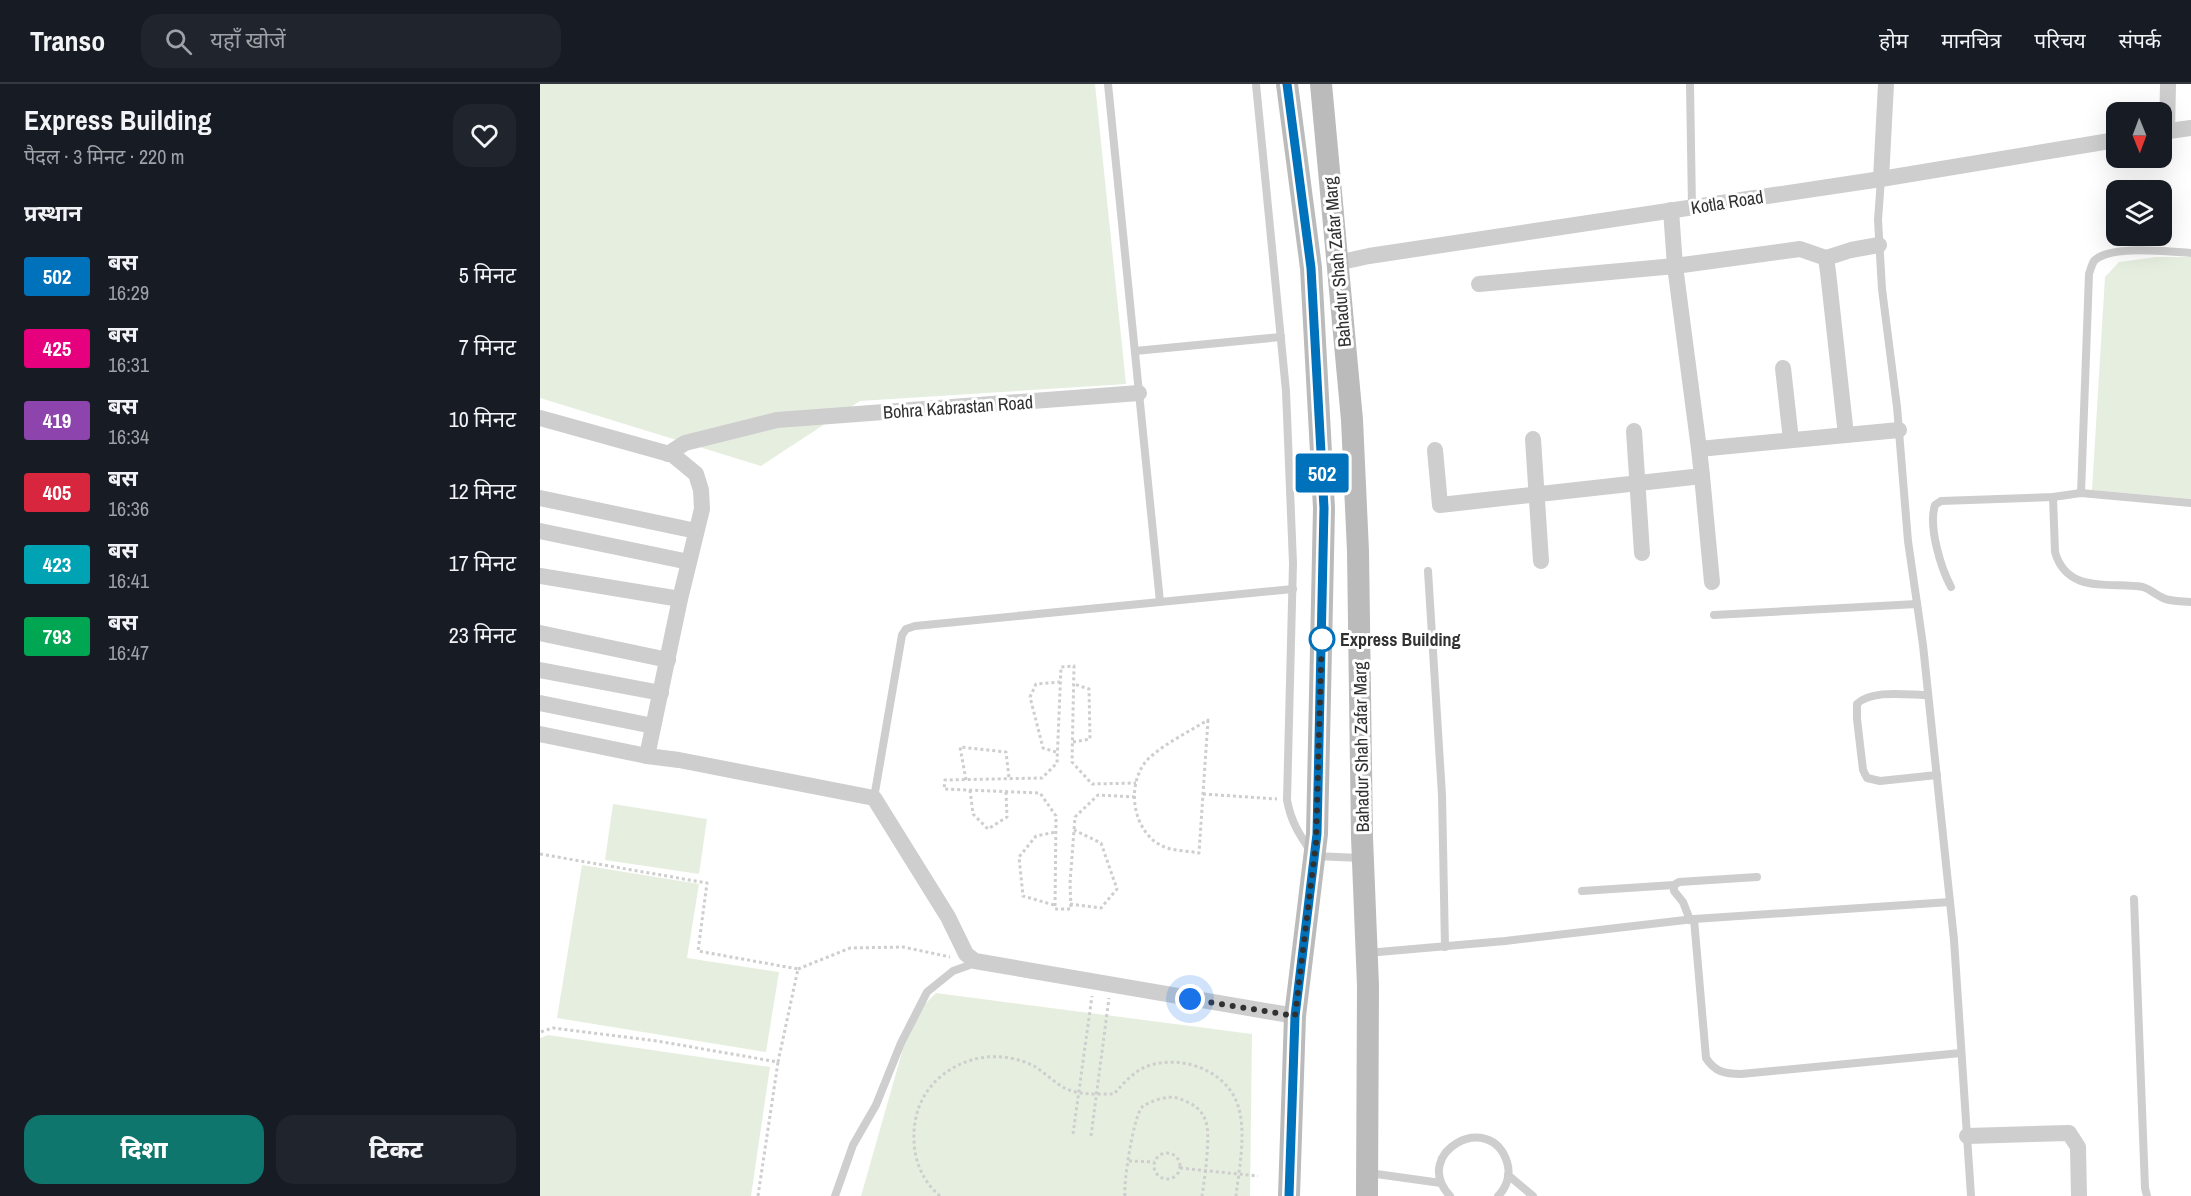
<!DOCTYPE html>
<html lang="hi">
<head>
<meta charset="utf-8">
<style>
  body { margin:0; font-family:"Archivo Narrow","Noto Sans Devanagari",sans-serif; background:#20242c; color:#f1f3f6; height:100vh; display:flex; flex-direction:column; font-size:22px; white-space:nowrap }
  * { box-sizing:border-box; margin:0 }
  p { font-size:20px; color:#9ea1a6 }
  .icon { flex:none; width:33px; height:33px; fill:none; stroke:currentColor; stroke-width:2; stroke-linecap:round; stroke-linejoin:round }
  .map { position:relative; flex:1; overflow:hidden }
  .sheet { display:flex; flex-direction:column; background:#171b24; width:540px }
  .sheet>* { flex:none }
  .badge { padding:0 12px; border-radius:4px; font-size:21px; line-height:39px }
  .needle { width:39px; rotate:179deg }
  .fabs { position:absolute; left:1566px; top:18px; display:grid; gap:12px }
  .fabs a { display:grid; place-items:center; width:66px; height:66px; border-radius:12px; background:#171b24; box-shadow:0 6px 24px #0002; font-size:30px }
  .you { position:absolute; width:30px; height:30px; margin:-15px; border:4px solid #fff; border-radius:50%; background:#1a73e8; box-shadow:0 0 0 9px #1a73e833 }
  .map>.badge { position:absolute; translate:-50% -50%; box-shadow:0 0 0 3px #fff }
  h2 { padding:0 24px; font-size:22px; line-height:54px }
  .round { display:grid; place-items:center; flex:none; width:63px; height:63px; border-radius:18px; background:#20242c }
  .overview { display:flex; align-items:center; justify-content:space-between; height:102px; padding:0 24px }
  h1 { font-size:28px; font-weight:800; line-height:45px }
  .cta { display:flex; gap:12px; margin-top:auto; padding:12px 24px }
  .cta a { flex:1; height:69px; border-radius:18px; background:#0f766e; color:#fff; font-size:24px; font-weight:800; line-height:69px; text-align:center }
  .cta a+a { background:#20242c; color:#f1f3f6 }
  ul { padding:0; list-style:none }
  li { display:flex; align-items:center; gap:18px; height:72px; padding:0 24px }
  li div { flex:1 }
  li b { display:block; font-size:22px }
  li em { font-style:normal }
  li .badge { min-width:66px; font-weight:700; text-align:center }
  header { display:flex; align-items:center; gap:36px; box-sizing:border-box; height:84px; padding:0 30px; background:#171b24; border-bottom:2px solid #363941 }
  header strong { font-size:28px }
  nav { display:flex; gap:33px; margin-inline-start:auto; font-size:21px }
  .search { width:420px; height:54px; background:#20242c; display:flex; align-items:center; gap:15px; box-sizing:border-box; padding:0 21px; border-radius:18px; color:#9ea1a6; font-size:22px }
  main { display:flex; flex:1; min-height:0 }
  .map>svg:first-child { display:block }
  .green { fill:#e6efdf }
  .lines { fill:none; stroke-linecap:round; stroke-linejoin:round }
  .path { stroke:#cecece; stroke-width:3; stroke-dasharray:3 3; stroke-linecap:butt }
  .lane { stroke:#cecece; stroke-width:8 }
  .street { stroke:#cecece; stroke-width:16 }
  .secondary { stroke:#bbb; stroke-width:22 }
  .line-casing { stroke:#fff; stroke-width:14 }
  .line { stroke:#0072bc; stroke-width:9 }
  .walk { stroke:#313131; stroke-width:6; stroke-dasharray:0 10.8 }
  .stop-dot { fill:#fff; stroke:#0072bc; stroke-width:3 }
  .labels { text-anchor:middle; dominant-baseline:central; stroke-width:6; stroke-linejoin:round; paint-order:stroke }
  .street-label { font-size:18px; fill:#313131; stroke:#fff }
  .stop-label { font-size:18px; font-weight:bold; fill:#313131; stroke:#fff; text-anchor:start }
</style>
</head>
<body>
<header>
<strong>Transo</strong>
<div class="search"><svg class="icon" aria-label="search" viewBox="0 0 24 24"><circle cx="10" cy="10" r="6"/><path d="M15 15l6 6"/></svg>यहाँ खोजें</div>
<nav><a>होम</a><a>मानचित्र</a><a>परिचय</a><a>संपर्क</a></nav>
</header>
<main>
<section class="sheet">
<div class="overview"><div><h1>Express Building</h1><p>पैदल · 3 मिनट · 220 m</p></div><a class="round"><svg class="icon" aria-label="heart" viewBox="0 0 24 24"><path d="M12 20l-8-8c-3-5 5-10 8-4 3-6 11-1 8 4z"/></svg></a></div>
<h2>प्रस्थान</h2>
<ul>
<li><span class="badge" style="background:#0072bc;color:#fff">502</span><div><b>बस</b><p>16:29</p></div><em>5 मिनट</em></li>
<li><span class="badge" style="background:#e6007e;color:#fff">425</span><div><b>बस</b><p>16:31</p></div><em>7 मिनट</em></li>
<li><span class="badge" style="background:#8e44ad;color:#fff">419</span><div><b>बस</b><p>16:34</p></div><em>10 मिनट</em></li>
<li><span class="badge" style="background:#d7263d;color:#fff">405</span><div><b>बस</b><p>16:36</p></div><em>12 मिनट</em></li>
<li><span class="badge" style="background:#00a3b4;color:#fff">423</span><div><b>बस</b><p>16:41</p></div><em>17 मिनट</em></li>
<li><span class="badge" style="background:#00a651;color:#fff">793</span><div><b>बस</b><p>16:47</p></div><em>23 मिनट</em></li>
</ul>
<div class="cta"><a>दिशा</a><a>टिकट</a></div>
</section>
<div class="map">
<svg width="1651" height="1112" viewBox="0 0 1651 1112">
  <rect width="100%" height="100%" fill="#fff"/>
  <g class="green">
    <path d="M 0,0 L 555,0 L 586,300 L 320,317 L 221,382 L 0,314 Z"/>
    <path d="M 1616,173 L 1651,173 L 1651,415 L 1552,406 L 1565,193 L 1579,178 Z"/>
    <path d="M 73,720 L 167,735 L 159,790 L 65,776 Z"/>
    <path d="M 42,781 L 159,800 L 147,874 L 239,888 L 226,968 L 17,934 Z"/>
    <path d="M 396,909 L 712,950 L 710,1112 L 321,1112 L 372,933 Z"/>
    <path d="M 8,951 L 230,983 L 211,1112 L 0,1112 L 0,954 Z"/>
  </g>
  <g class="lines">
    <g class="path">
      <path d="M 668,636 L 659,769 C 649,767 637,767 627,764 C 592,752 584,699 609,674 C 626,659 648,648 668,636 Z"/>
      <path d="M 533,658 L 550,655 L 549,605 L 534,600"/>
      <path d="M 516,668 L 503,664 L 490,613 L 496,600 L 520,598"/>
      <path d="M 426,696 L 420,663 L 466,668 L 469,694"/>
      <path d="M 430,706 L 433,730 L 448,745 L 467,733 L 466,708"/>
      <path d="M 663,710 L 737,715"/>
      <path d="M 595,713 L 558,711 L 535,733 L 530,799 L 531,825 L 515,825 L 516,732 L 500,709 L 404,705 L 405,696 L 502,694 L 517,679 L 521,583 L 534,582 L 532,678 L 552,700 L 596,699"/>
      <path d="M 0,770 L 167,799 L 158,867 L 258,885 L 238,978 L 117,957 L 13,944 L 0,948"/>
      <path d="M 530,820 L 561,824 L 577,805 L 561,759 L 534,746"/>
      <path d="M 514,821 L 483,812 L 479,773 L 496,752 L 516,748"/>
      <path d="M 258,885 L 310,864 L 363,863 L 410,873"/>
      <path d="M 533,1050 L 552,912"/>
      <path d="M 551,1052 L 569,914"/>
      <circle cx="627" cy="1082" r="13"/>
      <path d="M 589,1077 L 614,1078"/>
      <path d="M 640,1084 L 718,1092"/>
      <path d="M 218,1112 L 238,978"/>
      <path d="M 400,1112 C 384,1099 374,1077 374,1056 C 373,1032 381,1010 399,994 C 425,971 462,966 494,982 C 506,989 518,1003 532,1007 C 545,1011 560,1010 574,1010 C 583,1000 592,989 605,983 C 640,969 689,986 699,1025 C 706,1052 699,1085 696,1112"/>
      <path d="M 585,1112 C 583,1099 594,1031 602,1023 C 610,1017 628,1011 637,1014 C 670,1024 669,1042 667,1071 C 666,1085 664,1098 662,1112"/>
    </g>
    <g class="lane">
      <path d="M 568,0 L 620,518 L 753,505"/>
      <path d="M 716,0 L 746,307 L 753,479 L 747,716 C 751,739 761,753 774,772 L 821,774"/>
      <path d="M 1150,0 L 1152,123"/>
      <path d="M 1341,95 L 1338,136 L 1342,205 L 1357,323 L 1368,457 L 1383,561 L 1414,856 L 1431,1112"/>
      <path d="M 595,267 L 741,253"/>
      <path d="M 1541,409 L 1549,190 C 1550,187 1552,180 1554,177 C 1570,160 1629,168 1651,169"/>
      <path d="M 1513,413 L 1515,468 C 1527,510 1569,498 1603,503 C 1610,505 1616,511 1623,514 C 1632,518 1642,517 1651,518"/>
      <path d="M 888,487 L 902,711 L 905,863"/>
      <path d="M 1411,503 C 1401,484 1388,443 1395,421 L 1401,417 L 1513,413 L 1541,409 L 1651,419"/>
      <path d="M 1174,531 L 1377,520"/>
      <path d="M 1388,611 C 1369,611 1331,605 1317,620 L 1317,635 L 1323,686 L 1327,694 L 1340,697 L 1397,691"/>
      <path d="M 334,714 L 362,551 L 366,545 L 375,542 L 620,518"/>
      <path d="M 1042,807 L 1134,801"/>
      <path d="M 1594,815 L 1605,1104 L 1607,1112"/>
      <path d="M 1154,835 L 1166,974 C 1175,988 1185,990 1201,990 L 1421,969"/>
      <path d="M 1150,836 L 1143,818 L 1134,807 L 1134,801 L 1139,798 L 1217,793"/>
      <path d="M 827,869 L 965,857 L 1154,835 L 1410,818"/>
      <path d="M 829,1089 L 901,1099"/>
      <path d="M 968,1091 L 993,1112"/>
      <path d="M 295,1112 L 313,1061 L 336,1021 L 361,959 L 387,908 L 413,887 L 438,878"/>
      <path d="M 910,1112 C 870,1069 950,1025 967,1078 C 971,1090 967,1103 958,1112"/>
    </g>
    <g class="street">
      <path d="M 1627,47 L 1628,0"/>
      <path d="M 1622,48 L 1651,44"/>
      <path d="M 1341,95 L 1346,0"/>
      <path d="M 1131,126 L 1135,182 L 1159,365"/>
      <path d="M 1286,174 L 1311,166 L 1339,161"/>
      <path d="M 797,179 L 829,172 L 1341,95 L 1576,56"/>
      <path d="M 939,200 L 1135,182 L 1260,165 L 1286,174 L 1288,188 L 1306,351"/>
      <path d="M 1243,284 L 1251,356"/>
      <path d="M 0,334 L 133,371 L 156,390 L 161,406 L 162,425 L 140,515 L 107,672 L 139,676 L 334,714 L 408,833 L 426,870 L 435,877 L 755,932"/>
      <path d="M 1094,347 L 1102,469"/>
      <path d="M 993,355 L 1001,477"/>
      <path d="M 895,366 L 900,421 L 1162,392 L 1159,365 L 1359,346"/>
      <path d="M 128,370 L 145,359 L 237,336 L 599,309"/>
      <path d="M 1162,392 L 1172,498"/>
      <path d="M 0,414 L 156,447"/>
      <path d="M 0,447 L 149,478"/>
      <path d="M 0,492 L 140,515"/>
      <path d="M 0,549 L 128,576"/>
      <path d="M 0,586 L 121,609"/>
      <path d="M 0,619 L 113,642"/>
      <path d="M 0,650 L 107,672"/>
      <path d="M 1427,1052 L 1529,1049 L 1538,1063 L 1539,1112"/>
    </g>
    <g class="secondary">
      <path d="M 747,0 L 771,184 L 784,424 L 777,750 L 755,932 L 749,1112"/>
      <path d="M 781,0 L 812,336 L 818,467 L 822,753 L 828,902 L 827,1112"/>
    </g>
  </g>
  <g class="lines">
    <defs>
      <path id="line" d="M 747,0 L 771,184 L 784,424 L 777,750 L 755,932 L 749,1112"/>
    </defs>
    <use href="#line" class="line-casing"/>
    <use href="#line" class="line"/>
    <path class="walk" d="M 650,915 L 755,932 L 776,759 L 782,544 L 782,555"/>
  </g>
  <circle class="stop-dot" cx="782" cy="555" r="12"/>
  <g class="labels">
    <g class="street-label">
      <text transform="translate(1187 118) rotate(-9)">Kotla Road</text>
      <text transform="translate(797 178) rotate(-95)">Bahadur Shah Zafar Marg</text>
      <text transform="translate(418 323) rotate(-4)">Bohra Kabrastan Road</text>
      <text transform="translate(821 663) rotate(-91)">Bahadur Shah Zafar Marg</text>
    </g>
    <g class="stop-label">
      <text x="800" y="555">Express Building</text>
    </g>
  </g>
</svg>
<div class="fabs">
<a><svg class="needle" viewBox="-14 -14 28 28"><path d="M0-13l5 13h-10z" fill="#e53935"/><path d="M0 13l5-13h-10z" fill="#9ea1a6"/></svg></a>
<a><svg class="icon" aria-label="layers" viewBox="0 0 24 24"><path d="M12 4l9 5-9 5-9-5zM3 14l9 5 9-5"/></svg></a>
</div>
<div class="you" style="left:650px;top:915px"></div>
<b class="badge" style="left:782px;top:389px;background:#0072bc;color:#fff">502</b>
</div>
</main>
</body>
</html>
